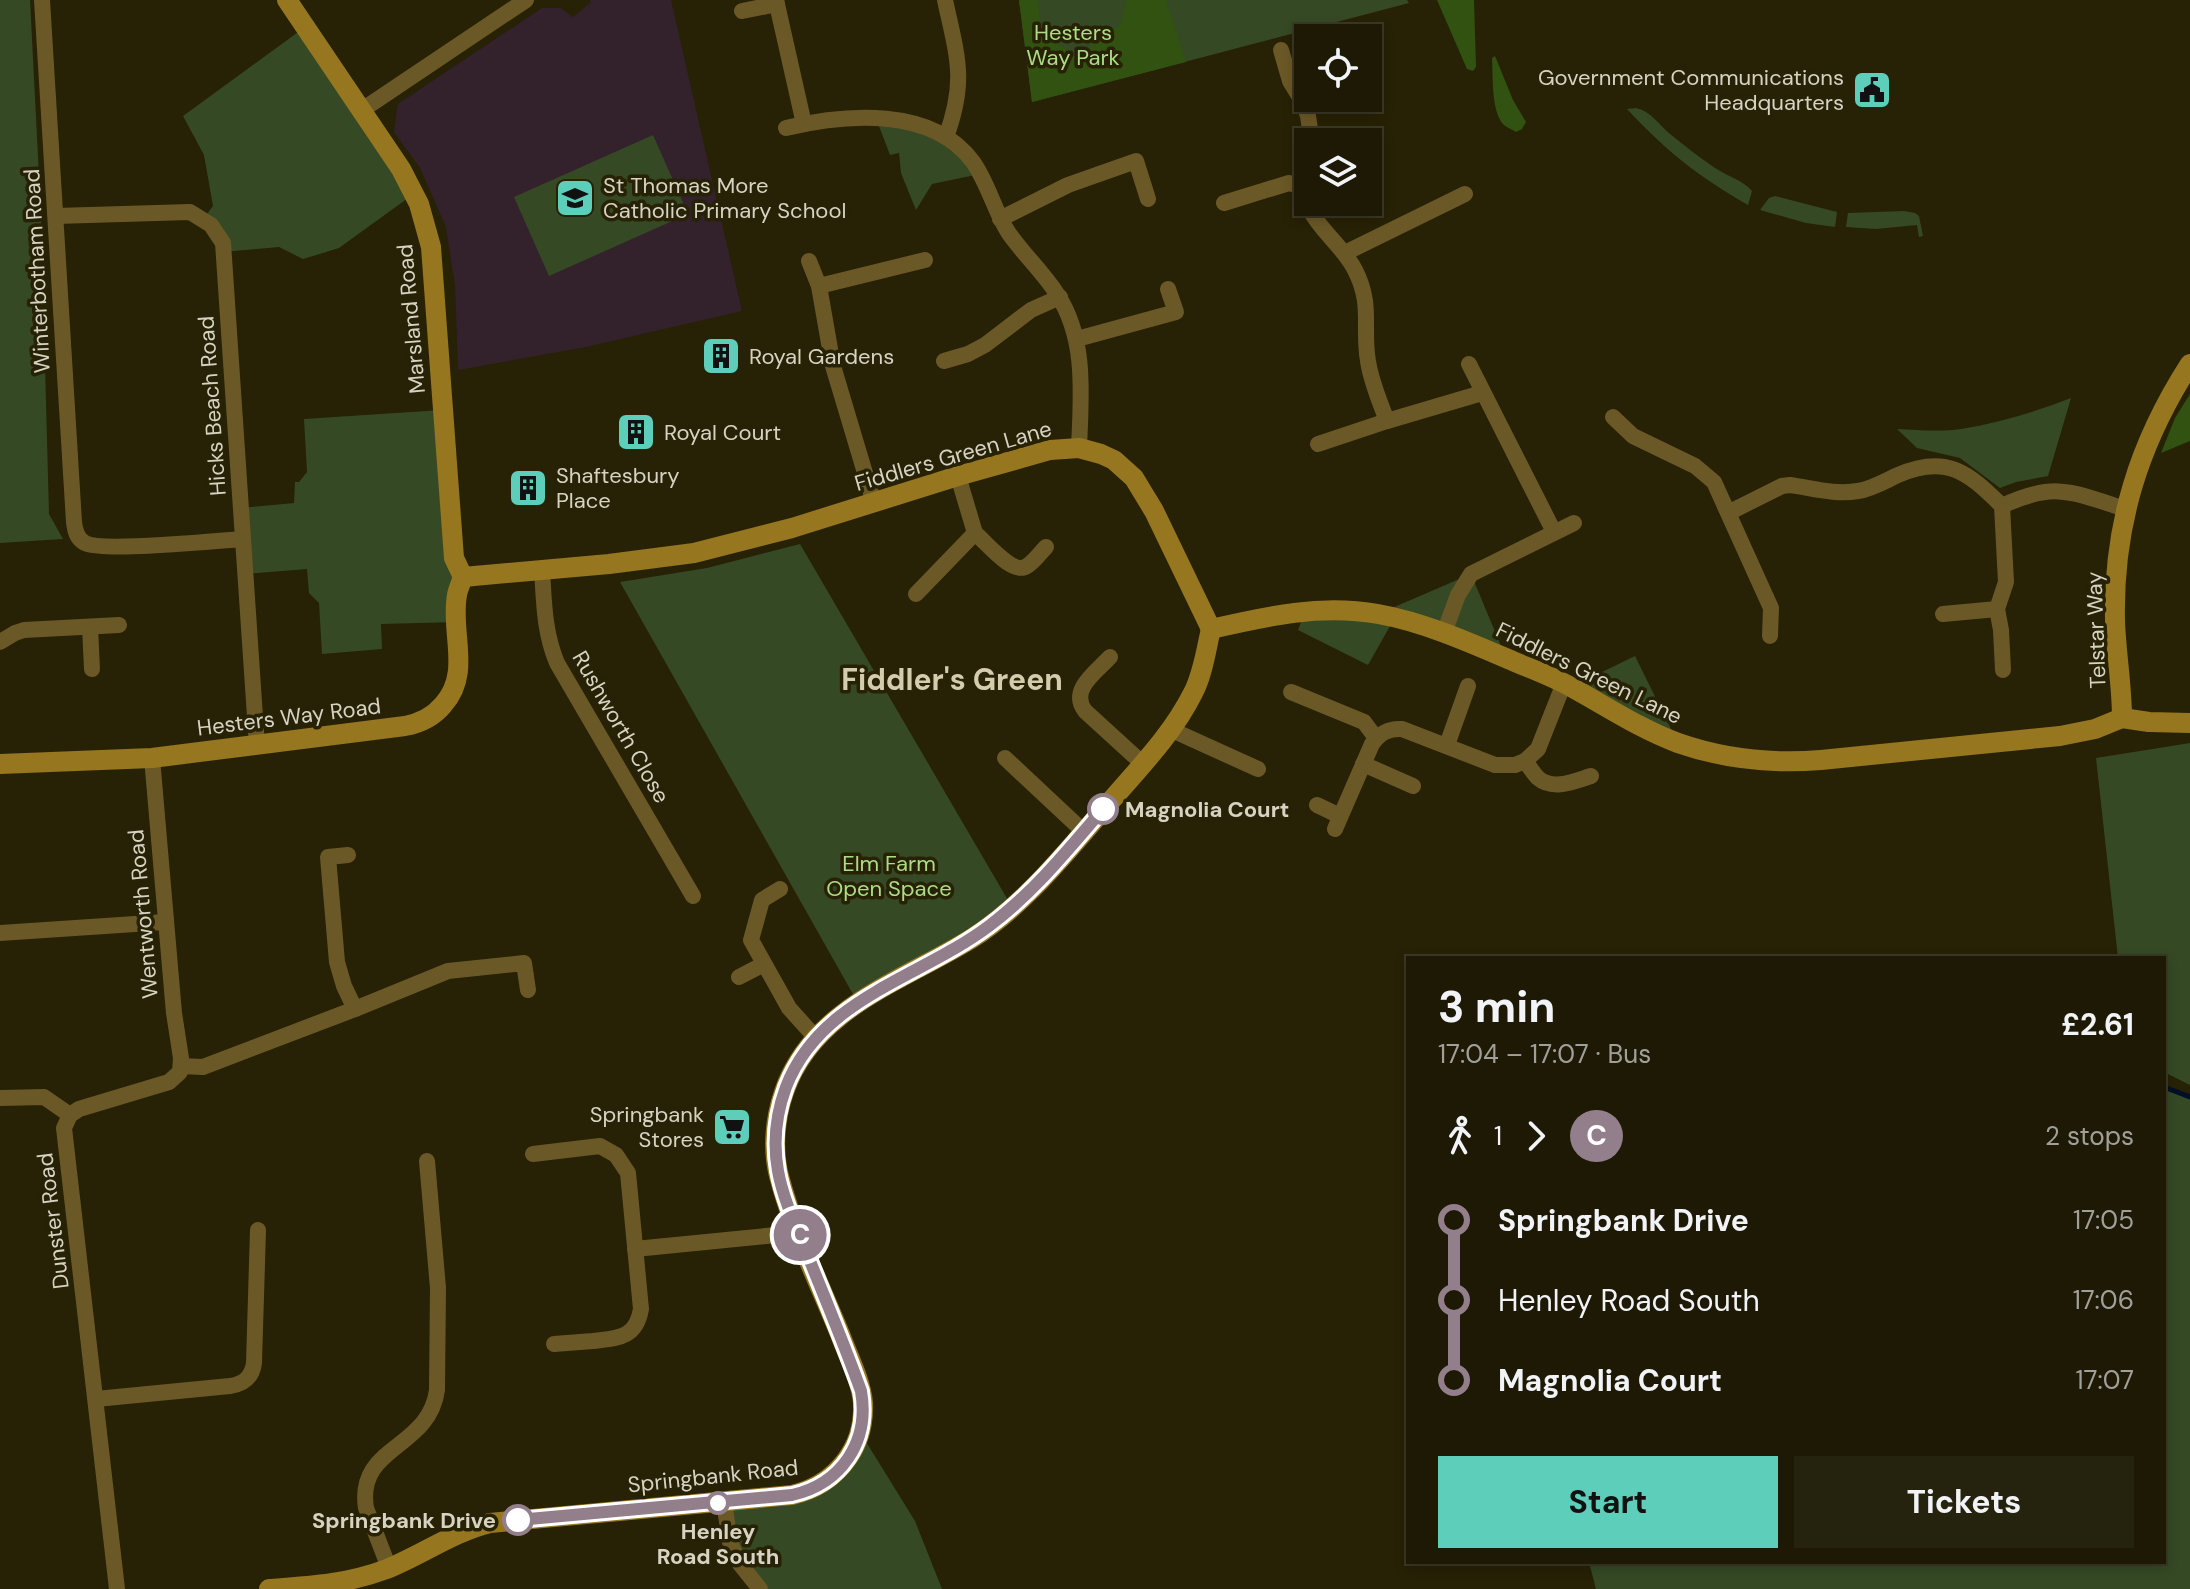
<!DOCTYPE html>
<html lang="en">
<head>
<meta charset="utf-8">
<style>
  body { margin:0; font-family:"DM Sans",sans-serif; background:#25220e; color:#f1f3f6; height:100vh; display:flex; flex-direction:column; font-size:30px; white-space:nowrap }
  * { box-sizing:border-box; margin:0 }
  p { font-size:26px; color:#a0a09a }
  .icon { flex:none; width:44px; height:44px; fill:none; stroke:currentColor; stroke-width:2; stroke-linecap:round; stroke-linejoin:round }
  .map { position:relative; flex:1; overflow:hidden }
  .details { position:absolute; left:1406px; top:956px; width:760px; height:608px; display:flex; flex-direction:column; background:#1d1904; border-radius:0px; box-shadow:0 4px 12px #0003,0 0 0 2px #3b3826 }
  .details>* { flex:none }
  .badge { padding:0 16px; border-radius:26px; font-size:28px; line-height:52px }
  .fabs { position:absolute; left:1294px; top:24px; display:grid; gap:16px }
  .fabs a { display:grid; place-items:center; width:88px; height:88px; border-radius:0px; background:#1d1904; box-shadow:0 4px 12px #0003,0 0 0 2px #3b3826; font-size:40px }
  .map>.badge { position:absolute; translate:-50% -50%; box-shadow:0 0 0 4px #fff }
  .legs { display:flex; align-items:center; gap:12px; height:88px; padding:0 32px; font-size:26px }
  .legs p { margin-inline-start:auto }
  .summary { display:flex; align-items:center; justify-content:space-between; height:136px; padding:0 32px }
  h1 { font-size:44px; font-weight:700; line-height:60px }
  .primary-button { display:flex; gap:16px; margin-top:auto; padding:16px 32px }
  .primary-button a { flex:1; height:92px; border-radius:0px; background:#5dceb9; color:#111; font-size:32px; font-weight:700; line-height:92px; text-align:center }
  .primary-button a+a { background:#25220e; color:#f1f3f6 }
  ul { padding:0 32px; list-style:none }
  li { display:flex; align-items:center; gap:28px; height:80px; font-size:30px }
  li i { display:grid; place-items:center; width:12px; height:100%; margin:0 10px; background:currentColor }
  li i::after { content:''; width:20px; height:20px; margin:-10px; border:6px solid; border-radius:50%; background:#1d1904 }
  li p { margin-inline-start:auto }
  li:first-child i { background:linear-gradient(#0000 50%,currentColor 0) }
  li:last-child i { background:linear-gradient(currentColor 50%,#0000 0) }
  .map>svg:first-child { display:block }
  .education { fill:#33222b }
  .green { fill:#354925 }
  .forest { fill:#315211 }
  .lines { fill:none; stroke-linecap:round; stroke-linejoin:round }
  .stream { stroke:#000f28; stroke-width:5 }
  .street { stroke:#6b5827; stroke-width:16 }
  .secondary { stroke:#96771f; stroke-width:20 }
  .line-1-casing { stroke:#fff; stroke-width:18 }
  .line-1 { stroke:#927f8b; stroke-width:12 }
  .stop-1-dot { fill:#fff; stroke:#927f8b; stroke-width:4 }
  .labels { text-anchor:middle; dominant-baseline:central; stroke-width:7; stroke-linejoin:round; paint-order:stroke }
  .park-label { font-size:22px; fill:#abdd84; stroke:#272105 }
  .poi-label { font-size:22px; fill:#d7d3c3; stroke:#272105; text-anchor:start }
  .street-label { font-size:22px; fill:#d7d3c3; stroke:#272105 }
  .stop-label { font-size:22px; font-weight:bold; fill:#d7d3c3; stroke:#272105; text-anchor:start }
  .district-label { font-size:30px; font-weight:bold; fill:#d4cdad; stroke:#272105 }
</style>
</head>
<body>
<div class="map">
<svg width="2190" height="1589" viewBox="0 0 2190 1589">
  <rect width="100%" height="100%" fill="#272105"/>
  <path class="education" d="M 590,0 L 671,0 L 742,311 L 586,347 L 458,370 L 455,286 L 446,227 L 420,168 L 394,132 L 398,104 L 542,8 L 561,8 L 573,17 L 591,2 Z"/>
  <g class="green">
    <path d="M 0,0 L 30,0 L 41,215 L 49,514 L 63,539 L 0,543 Z"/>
    <path d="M 1019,0 L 1407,0 L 1409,3 L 1032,102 Z"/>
    <path d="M 305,27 L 415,193 L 339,248 L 303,259 L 279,247 L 223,252 L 203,219 L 213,206 L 204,155 L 183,116 Z"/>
    <path d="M 1636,108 C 1652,112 1658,124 1670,134 C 1685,146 1699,157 1715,168 C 1727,176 1743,180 1752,191 L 1748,205 C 1699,177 1666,151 1627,109 Z"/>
    <path d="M 876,118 L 924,126 L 980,174 L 932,184 L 916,210 L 901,173 L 899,153 L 890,155 Z"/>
    <path d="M 653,135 L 688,214 L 549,276 L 514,197 Z"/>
    <path d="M 1775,196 L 1837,212 L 1835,227 L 1806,223 L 1760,210 L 1769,198 Z"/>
    <path d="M 1904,211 L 1915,213 L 1919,216 L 1923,236 L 1919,237 L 1917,225 L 1876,229 L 1846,227 L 1848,213 Z"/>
    <path d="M 2071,398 L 2048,476 L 2016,482 L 2000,488 L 1960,458 L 1917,448 L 1897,429 C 1918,430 1940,432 1961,429 C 1998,423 2035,412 2071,398 Z"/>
    <path d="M 442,410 L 457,622 L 381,624 L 382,649 L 322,654 L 319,603 L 309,593 L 307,569 L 245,574 L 241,508 L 294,503 L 295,482 L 299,482 L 307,472 L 304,419 Z"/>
    <path d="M 800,544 L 1012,907 L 858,1003 L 620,582 L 707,568 Z"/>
    <path d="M 1471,574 L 1506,658 L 1394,619 L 1368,665 L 1298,630 L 1305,611 L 1378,614 Z"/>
    <path d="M 1635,656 L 1678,743 L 1571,687 Z"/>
    <path d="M 2190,743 L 2190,1085 L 2164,1072 L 2164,958 L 2118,958 L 2096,758 Z"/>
    <path d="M 2164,1090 L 2190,1097 L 2190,1589 L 1596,1589 L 1589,1562 L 2164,1562 Z"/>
    <path d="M 860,1432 L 915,1521 L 942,1589 L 760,1589 L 740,1564 L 724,1502 L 806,1492 Z"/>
  </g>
  <g class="forest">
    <path d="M 1019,0 L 1038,0 L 1041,32 L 1075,56 L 1120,25 L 1127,0 L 1166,0 L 1186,62 L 1032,102 Z"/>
    <path d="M 1437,0 L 1474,0 L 1476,67 L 1473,71 L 1467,69 Z"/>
    <path d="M 1495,56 L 1513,100 L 1526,122 L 1522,129 L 1516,132 C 1513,130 1506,127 1504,125 C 1491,113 1493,75 1492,58 Z"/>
    <path d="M 2190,394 L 2190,441 L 2161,453 L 2175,418 Z"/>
  </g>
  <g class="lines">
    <path class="stream" d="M 2164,1087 L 2190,1097"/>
    <g class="street">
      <path d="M 42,0 L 74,522 C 75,531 77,539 85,543 C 101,552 216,541 242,539"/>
      <path d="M 776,0 L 804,124"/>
      <path d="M 945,0 C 957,56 967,80 946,137"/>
      <path d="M 742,11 L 777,4"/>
      <path d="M 1281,50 L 1290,81 L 1304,104 L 1308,116 L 1312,142"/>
      <path d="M 362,110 L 526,0"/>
      <path d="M 786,128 C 845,114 932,106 973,162 C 988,183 994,210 1008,232 C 1023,254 1043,272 1057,294 C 1087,339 1081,397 1079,448"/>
      <path d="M 1308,174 C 1293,215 1339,237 1355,270 C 1373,305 1362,326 1368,361 C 1371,382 1380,402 1387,421"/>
      <path d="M 1224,203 L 1289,183 L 1304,187"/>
      <path d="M 56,216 L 190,212 L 211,225 L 223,243 L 257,746"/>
      <path d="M 1000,219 L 1068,185 L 1136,161 L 1148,199"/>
      <path d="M 1345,253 L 1465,194"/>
      <path d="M 809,261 L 819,286 L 833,366 L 874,503"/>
      <path d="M 819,286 L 925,260"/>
      <path d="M 1077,339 L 1176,312 L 1168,289"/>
      <path d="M 944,361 L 968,354 L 985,345 L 1031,310 L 1060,297"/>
      <path d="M 1469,364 L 1554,532"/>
      <path d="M 1613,417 L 1633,436 L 1695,466 L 1714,482 L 1771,608 L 1770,636"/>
      <path d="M 1318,444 L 1387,421 L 1482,393"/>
      <path d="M 2002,506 C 2054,481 2073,492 2125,509"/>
      <path d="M 1730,512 L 1782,486 L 1790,485 C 1812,488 1835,495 1858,491 C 1872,489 1885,481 1898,475 C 1946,454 1968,472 2002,506 L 2006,582 L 1997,609 L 2001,630 L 2003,670"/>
      <path d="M 975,533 C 986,542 1013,576 1027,566 C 1034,562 1040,553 1046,547"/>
      <path d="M 542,569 C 544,602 544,632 557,663 L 693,896"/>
      <path d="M 916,594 L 975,533 L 958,476"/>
      <path d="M 1943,614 L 1997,609"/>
      <path d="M 90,627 L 92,669"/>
      <path d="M 1444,633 L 1458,595 L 1471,574 L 1574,523"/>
      <path d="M 0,642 L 15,633 L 24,630 L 119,625"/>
      <path d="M 1110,657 C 1096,672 1069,690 1085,711 L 1143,764"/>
      <path d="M 1291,692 L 1364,722 L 1376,738"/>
      <path d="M 1172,730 L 1258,769"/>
      <path d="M 1447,745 L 1468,686"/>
      <path d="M 1005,758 L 1084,832"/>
      <path d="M 1525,761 C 1529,766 1533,773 1538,778 C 1553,791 1575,781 1591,776"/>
      <path d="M 1363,764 L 1413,786"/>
      <path d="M 1317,805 L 1340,816"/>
      <path d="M 1335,829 L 1372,744 C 1380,733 1389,728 1402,729 L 1495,765 L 1515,765 L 1525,761 L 1538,749 L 1564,683"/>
      <path d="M 348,855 L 328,857 L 337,962 L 344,986 L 355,1009"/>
      <path d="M 780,889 L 762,900 L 751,940 L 789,1008 L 815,1037"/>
      <path d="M 0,933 L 165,922"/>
      <path d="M 739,977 L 764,964"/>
      <path d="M 181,1066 L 203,1067 L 355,1009 L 448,971 L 524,963 L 528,990"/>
      <path d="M 0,1098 L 44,1097 L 70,1115"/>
      <path d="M 533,1154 L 600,1146 L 616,1155 L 628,1173 L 641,1309 C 636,1339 617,1338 593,1341 C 580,1342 567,1343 554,1344"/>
      <path d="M 635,1249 L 776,1235 L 797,1227"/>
      <path d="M 96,1399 L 230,1386 C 244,1384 252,1377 254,1363 L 258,1230"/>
      <path d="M 724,1502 L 730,1542 L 740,1564 L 760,1589"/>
      <path d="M 389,1568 L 366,1508 C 356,1445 429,1450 437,1390 L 438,1288 L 427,1161"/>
      <path d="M 117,1589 L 64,1128 L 70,1115 L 79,1109 L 169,1082 L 180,1072 L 181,1058 L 174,1013 L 152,758"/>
    </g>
    <g class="secondary">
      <path d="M 287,0 L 401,169 L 419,204 L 431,247 L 454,558 L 463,577"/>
      <path d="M 463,577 L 609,564 L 694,553 L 792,528 L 958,476 L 1050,450 L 1079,448 L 1101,454 L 1114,460 L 1134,478 L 1154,511 L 1211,629"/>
      <path d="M 1211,629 C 1268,616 1320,604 1378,614 C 1424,622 1473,644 1515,662 C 1534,670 1553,677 1571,687 C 1606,706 1640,729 1678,743 C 1724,759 1773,764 1821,760 L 2060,736 L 2095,729 L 2122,718 L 2149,722 L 2190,723"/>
      <path d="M 2122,718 C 2122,685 2116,653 2115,620 C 2113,525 2139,443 2190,364"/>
      <path d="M 0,764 L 152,758 L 405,726 C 421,723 433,717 443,705 C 472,673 450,633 457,595 C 458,589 461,583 463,577"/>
      <path d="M 269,1589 C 311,1586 347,1584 387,1569 C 422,1555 453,1532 490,1523 L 792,1495 C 835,1485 865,1449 863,1403 C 861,1380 848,1356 840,1334 C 819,1283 793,1230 779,1176 C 772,1149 775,1118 784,1092 C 812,1009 902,981 971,939 C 1025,905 1067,851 1109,803 C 1139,768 1172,735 1193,693 C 1203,674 1206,650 1211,629"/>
    </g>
  </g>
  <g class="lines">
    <defs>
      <path id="line-1" d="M 518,1520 L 792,1495 C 841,1484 870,1442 861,1391 C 845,1346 826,1301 808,1256 C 797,1229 783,1199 778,1171 C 773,1143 776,1114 786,1087 C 820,998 920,978 989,926 C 1033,893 1068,850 1103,809"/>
    </defs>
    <use href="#line-1" class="line-1-casing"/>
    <use href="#line-1" class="line-1"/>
  </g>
  <defs>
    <symbol id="civic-square" viewBox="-11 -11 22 22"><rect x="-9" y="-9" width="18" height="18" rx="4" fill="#5dceb9" stroke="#272105"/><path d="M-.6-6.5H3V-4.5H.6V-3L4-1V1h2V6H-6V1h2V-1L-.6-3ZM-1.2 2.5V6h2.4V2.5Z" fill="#111"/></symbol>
    <symbol id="school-square" viewBox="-11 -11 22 22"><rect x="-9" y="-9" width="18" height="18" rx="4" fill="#5dceb9" stroke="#272105"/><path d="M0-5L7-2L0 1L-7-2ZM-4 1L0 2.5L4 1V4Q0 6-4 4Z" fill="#111"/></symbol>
    <symbol id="building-square" viewBox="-11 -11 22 22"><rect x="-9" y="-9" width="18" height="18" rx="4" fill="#5dceb9" stroke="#272105"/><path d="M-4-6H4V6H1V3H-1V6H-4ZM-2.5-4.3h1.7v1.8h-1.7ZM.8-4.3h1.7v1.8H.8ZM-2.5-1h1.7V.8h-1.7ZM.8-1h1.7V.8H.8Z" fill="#111"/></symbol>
    <symbol id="supermarket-square" viewBox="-11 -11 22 22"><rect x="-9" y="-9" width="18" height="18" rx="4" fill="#5dceb9" stroke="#272105"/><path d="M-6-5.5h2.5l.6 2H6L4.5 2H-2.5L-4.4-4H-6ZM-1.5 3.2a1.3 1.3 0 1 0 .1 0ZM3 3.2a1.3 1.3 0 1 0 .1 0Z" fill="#111"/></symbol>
  </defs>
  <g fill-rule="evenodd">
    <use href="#civic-square" x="1850" y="68" width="44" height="44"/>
    <use href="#school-square" x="553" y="176" width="44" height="44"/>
    <use href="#building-square" x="699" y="334" width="44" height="44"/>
    <use href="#building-square" x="614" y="410" width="44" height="44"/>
    <use href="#building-square" x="506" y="466" width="44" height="44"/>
    <use href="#supermarket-square" x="710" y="1105" width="44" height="44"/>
  </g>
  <g class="stop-1-dot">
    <circle cx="1103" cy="809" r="14"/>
    <circle cx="718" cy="1503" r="10"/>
    <circle cx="518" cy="1520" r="14"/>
  </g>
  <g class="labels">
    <g class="park-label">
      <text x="1073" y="32">Hesters<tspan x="1073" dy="25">Way Park</tspan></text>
      <text x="889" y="863">Elm Farm<tspan x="889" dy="25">Open Space</tspan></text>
    </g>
    <g class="poi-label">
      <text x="1844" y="77" text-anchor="end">Government Communications<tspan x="1844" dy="25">Headquarters</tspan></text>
      <text x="603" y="185">St Thomas More<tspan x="603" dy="25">Catholic Primary School</tspan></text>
      <text x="749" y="356">Royal Gardens</text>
      <text x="664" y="432">Royal Court</text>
      <text x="556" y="475">Shaftesbury<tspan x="556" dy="25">Place</tspan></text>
      <text x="704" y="1114" text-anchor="end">Springbank<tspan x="704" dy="25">Stores</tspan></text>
    </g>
    <g class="street-label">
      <text transform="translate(37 271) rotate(-93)">Winterbotham Road</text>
      <text transform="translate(411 319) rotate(-95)">Marsland Road</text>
      <text transform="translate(212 406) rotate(-94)">Hicks Beach Road</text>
      <text transform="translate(953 456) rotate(-16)">Fiddlers Green Lane</text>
      <text transform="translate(2096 630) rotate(-92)">Telstar Way</text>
      <text transform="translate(1589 673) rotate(26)">Fiddlers Green Lane</text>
      <text transform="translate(289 717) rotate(-7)">Hesters Way Road</text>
      <text transform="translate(621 727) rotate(60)">Rushworth Close</text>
      <text transform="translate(143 914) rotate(-95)">Wentworth Road</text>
      <text transform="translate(53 1221) rotate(-97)">Dunster Road</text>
      <text transform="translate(713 1476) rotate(-6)">Springbank Road</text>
    </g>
    <g class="stop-label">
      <text x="1125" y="809">Magnolia Court</text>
      <text x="496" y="1520" text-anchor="end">Springbank Drive</text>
      <text x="718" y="1531" text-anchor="middle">Henley<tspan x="718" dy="25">Road South</tspan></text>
    </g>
    <g class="district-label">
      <text x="952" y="679">Fiddler's Green</text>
    </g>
  </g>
</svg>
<div class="fabs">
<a><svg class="icon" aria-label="locate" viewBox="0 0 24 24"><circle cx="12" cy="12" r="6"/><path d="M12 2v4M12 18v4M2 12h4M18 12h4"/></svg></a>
<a><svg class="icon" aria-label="layers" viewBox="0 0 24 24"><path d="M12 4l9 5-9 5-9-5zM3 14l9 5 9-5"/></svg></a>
</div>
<b class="badge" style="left:800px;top:1235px;background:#927f8b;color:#fff">C</b>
<section class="details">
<div class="summary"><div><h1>3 min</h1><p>17:04 – 17:07 · Bus</p></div><b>£2.61</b></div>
<div class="legs"><svg class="icon" aria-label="walk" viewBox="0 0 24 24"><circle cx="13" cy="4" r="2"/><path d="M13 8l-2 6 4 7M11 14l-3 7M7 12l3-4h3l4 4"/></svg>1<svg class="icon" aria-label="forward" viewBox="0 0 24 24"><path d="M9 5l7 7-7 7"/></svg><b class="badge" style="background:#927f8b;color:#fff">C</b><p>2 stops</p></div>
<ul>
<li><i style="color:#927f8b"></i><b>Springbank Drive</b><p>17:05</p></li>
<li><i style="color:#927f8b"></i><span>Henley Road South</span><p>17:06</p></li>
<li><i style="color:#927f8b"></i><b>Magnolia Court</b><p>17:07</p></li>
</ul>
<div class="primary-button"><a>Start</a><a>Tickets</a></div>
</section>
</div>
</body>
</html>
